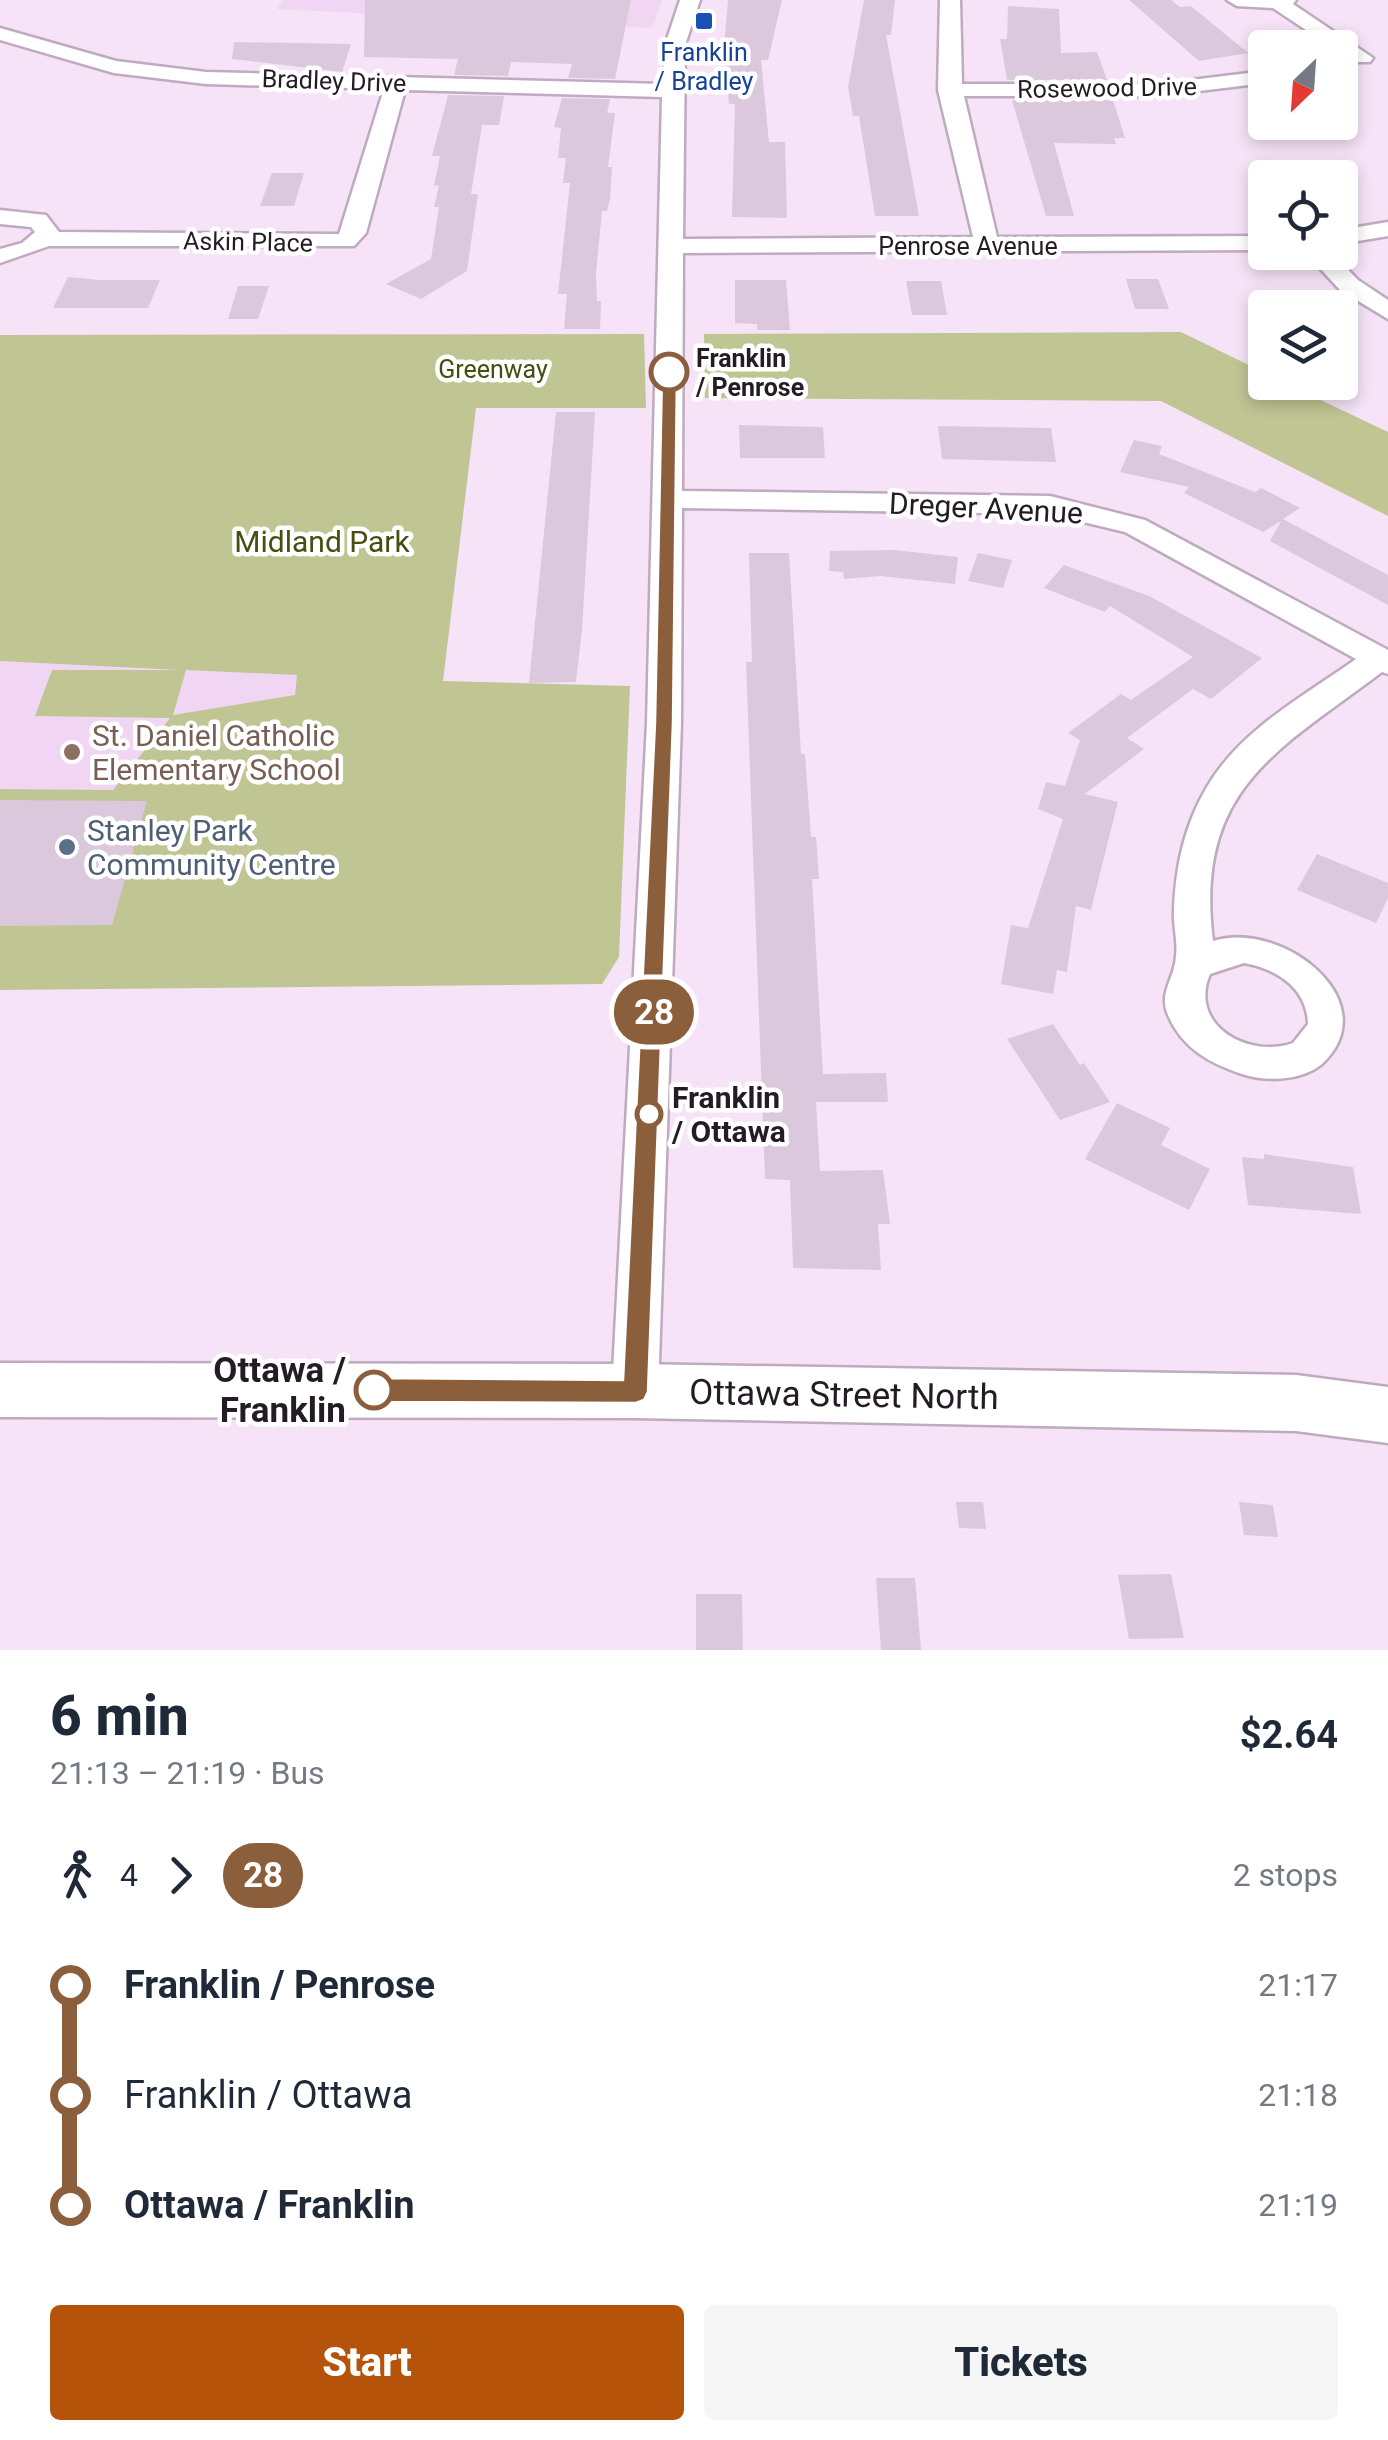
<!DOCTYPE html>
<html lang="en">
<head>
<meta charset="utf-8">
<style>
  body { margin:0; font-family:Roboto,sans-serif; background:#f6f6f7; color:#1f2937; height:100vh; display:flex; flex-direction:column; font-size:38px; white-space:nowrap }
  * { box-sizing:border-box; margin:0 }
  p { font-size:32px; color:#747a83 }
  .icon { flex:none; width:55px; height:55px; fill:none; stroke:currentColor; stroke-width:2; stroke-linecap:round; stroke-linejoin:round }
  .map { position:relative; height:1650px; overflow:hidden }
  .details { display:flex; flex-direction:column; background:#fff; flex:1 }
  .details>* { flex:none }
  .badge { padding:0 20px; border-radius:32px; font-size:35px; line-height:65px }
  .needle { width:65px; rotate:205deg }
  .fabs { position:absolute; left:1248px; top:30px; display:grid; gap:20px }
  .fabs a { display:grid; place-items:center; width:110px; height:110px; border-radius:10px; background:#fff; box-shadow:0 5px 15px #0003; font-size:50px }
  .map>.badge { position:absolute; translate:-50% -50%; box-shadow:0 0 0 5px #fff }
  .legs { display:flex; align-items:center; gap:15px; height:110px; padding:0 50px; font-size:32px }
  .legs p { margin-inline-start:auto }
  .summary { display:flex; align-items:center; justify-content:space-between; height:170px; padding:0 50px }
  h1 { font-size:55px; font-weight:800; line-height:75px }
  .action { display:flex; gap:20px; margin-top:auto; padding:20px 50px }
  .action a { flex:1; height:115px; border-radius:10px; background:#b45309; color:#fff; font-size:40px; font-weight:800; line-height:115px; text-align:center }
  .action a+a { background:#f6f6f7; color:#1f2937 }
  ul { padding:0 50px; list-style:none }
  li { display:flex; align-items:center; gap:35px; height:110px; font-size:38px }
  li i { display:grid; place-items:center; width:15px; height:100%; margin:0 12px; background:currentColor }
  li i::after { content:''; width:25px; height:25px; margin:-12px; border:8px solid; border-radius:50%; background:#fff }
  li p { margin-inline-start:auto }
  li:first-child i { background:linear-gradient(#0000 50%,currentColor 0) }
  li:last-child i { background:linear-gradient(currentColor 50%,#0000 0) }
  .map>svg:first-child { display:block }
  .built { fill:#f0d6f2 }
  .green { fill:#bfc593; fill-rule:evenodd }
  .building { fill:#dcc8dd }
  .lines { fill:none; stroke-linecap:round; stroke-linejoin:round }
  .minor-casing { stroke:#bfabc0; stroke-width:5 }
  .major-casing { stroke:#bfabc0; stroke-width:5 }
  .minor { fill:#fff; fill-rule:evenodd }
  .major { fill:#fff; fill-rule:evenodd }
  .line-1 { fill:#8b5e3c; stroke:#fff; stroke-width:2.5 }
  .transit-dot { fill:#1a4fb4; stroke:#fff; stroke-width:4 }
  .stop-1-dot { fill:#fff; stroke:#8b5e3c; stroke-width:5 }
  .education-dot { fill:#8d6e63; stroke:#fff; stroke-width:4 }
  .service-dot { fill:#5c6f8a; stroke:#fff; stroke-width:4 }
  .labels { text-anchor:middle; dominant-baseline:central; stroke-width:9; stroke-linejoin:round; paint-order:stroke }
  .far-transit-label { font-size:25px; fill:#164399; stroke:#fff }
  .far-street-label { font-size:25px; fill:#241c24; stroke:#fff }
  .far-stop-label { font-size:25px; font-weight:bold; fill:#241c24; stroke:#fff; text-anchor:start }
  .far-park-label { font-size:25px; fill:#484d10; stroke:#fff }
  .street-label { font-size:30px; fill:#241c24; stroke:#fff }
  .park-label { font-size:30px; fill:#484d10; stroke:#fff }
  .education-label { font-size:30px; fill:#785e54; stroke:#fff; text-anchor:start }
  .service-label { font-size:30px; fill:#4e5e75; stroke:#fff; text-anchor:start }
  .stop-label { font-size:30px; font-weight:bold; fill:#241c24; stroke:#fff; text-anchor:start }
  .near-stop-label { font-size:35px; font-weight:bold; fill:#241c24; stroke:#fff; text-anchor:end }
  .near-street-label { font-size:35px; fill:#241c24; stroke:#fff }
</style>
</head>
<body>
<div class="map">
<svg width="1388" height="1650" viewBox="0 0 1388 1650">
  <rect width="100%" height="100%" fill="#f7e3f8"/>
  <g class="built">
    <path d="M 283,0 L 662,0 L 652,28 L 277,9 Z"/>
    <path d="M 0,661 L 297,675 L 295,696 L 172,715 L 113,790 L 0,789 Z"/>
  </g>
  <g class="green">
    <path d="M 1181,332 L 1265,373 L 1265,382 L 1285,383 L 1388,432 L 1388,516 L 1161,401 L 705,398 L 704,334 Z"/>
    <path d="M 644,334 L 646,408 L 476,408 L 443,681 L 630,686 L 619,957 L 602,984 L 0,990 L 0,789 L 113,790 L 170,718 L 35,716 L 52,670 L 179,670 L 0,661 L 0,335 ZM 186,670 L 297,675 L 295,695 L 173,715 Z"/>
  </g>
  <g class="building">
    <path d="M 365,0 L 631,0 L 615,79 L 568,78 L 572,64 L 511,62 L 508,76 L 454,75 L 458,59 L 364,57 Z"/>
    <path d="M 728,0 L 782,0 L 768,60 L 761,60 L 769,142 L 785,142 L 787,218 L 732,217 L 735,104 L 729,104 L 724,47 Z"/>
    <path d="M 864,0 L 895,0 L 891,35 L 886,35 L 919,216 L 875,216 L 859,116 L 853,116 L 848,87 Z"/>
    <path d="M 1129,0 L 1171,0 L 1180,7 L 1191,6 L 1248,53 L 1199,61 Z"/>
    <path d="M 1008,6 L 1059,9 L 1061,53 L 1097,52 L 1107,80 L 1007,80 L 1000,39 L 1007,39 Z"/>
    <path d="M 234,42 L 351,44 L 342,72 L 232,59 Z"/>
    <path d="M 448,95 L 504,96 L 499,125 L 482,125 L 471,194 L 478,194 L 467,271 L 421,299 L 386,284 L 431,259 L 439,207 L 434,207 L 439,185 L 434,186 L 440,156 L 432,156 Z"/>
    <path d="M 562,98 L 610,99 L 607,113 L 615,113 L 608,167 L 612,167 L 610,199 L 607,211 L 602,211 L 596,273 L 597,301 L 601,301 L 600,329 L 564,329 L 567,294 L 558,294 L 570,183 L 563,183 L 566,158 L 558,158 L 561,128 L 554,127 Z"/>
    <path d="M 1012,100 L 1113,100 L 1125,138 L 1114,138 L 1116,144 L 1054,143 L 1074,216 L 1046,216 Z"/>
    <path d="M 272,173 L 304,173 L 294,206 L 260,206 Z"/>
    <path d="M 68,277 L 100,280 L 160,280 L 148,308 L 53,308 Z"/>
    <path d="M 1126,279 L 1158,279 L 1169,309 L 1135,309 Z"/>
    <path d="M 735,280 L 786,280 L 790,330 L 757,330 L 757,324 L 735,323 Z"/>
    <path d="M 906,281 L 941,281 L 947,315 L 912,315 Z"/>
    <path d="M 238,286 L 269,286 L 258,319 L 228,319 Z"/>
    <path d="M 556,412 L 595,412 L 582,630 L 576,682 L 529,683 Z"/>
    <path d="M 739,425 L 823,427 L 825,458 L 740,458 Z"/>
    <path d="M 938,426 L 1051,428 L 1056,462 L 942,459 Z"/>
    <path d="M 1134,440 L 1162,446 L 1159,454 L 1255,492 L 1261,488 L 1300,508 L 1283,519 L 1388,575 L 1388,605 L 1270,541 L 1281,521 L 1263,532 L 1184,493 L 1189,487 L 1120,472 Z"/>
    <path d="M 894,550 L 958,557 L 955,584 L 880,576 L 844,579 L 843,572 L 829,571 L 830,551 Z"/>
    <path d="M 749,553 L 789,553 L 801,754 L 805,754 L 811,837 L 816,837 L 819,879 L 812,879 L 823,1074 L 886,1073 L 888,1102 L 816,1102 L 820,1171 L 883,1170 L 890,1224 L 878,1224 L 881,1270 L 793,1268 L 790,1180 L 765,1179 L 746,662 L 752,662 Z"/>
    <path d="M 978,553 L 1012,560 L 1003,588 L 968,581 Z"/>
    <path d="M 1064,565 L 1149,596 L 1262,658 L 1211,699 L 1193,689 L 1127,738 L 1144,749 L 1085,794 L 1118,802 L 1091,910 L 1076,906 L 1067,972 L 1057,970 L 1053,994 L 1001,984 L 1011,925 L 1028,928 L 1063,819 L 1038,809 L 1046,782 L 1065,786 L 1080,740 L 1068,733 L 1121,694 L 1131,700 L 1193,657 L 1110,606 L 1105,612 L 1044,588 Z"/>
    <path d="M 0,800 L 147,801 L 112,925 L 0,926 Z"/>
    <path d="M 1317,854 L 1388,883 L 1388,898 L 1376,923 L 1297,890 Z"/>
    <path d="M 1053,1024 L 1080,1065 L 1084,1063 L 1110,1102 L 1060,1120 L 1007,1039 Z"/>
    <path d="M 1117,1103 L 1170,1128 L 1161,1145 L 1210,1169 L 1189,1210 L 1085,1159 Z"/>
    <path d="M 1264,1154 L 1353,1167 L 1361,1214 L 1248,1205 L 1242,1157 L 1264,1159 Z"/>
    <path d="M 956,1502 L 983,1502 L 986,1529 L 959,1528 Z"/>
    <path d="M 1239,1502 L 1273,1505 L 1278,1537 L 1244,1535 Z"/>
    <path d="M 1171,1574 L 1184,1638 L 1129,1639 L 1118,1575 Z"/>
    <path d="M 876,1578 L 915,1578 L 921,1650 L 881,1650 Z"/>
    <path d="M 696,1594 L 742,1594 L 743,1650 L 696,1650 Z"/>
  </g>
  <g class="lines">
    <defs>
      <g id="minor">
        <path d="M 680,0 L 700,0 L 685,45 L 683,239 L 973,237 L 938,90 L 940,0 L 960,0 L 962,84 L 1158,84 L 1265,71 L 1265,83 L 1158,96 L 964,96 L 997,237 L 1265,236 L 1265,250 L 683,253 L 682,491 L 1050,496 L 1145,520 L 1388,650 L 1388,674 L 1382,672 C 1277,751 1194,789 1213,941 C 1282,919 1388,1002 1322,1064 C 1301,1081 1267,1082 1242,1074 C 1209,1063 1182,1048 1168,1015 C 1158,993 1175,978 1176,956 C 1178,941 1173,926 1174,911 C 1175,868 1185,824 1207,787 C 1241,729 1303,697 1356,659 L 1125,532 L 1050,514 L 682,508 L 681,723 L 658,1391 L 651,1406 L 635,1412 L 619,1406 L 612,1391 L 647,723 L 662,97 L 405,90 L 366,233 L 354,246 L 49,246 L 0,263 L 0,249 L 22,243 L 35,232 L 31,227 L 0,224 L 0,210 L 46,215 L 59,232 L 339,234 L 384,89 L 206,84 L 114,73 L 0,40 L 0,28 L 116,61 L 206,72 L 663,84 L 665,45 ZM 1244,963 C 1277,969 1307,988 1308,1024 L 1293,1043 C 1248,1059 1188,1025 1210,974 Z"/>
        <path d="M 1227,0 L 1296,0 L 1293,4 L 1373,58 L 1370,62 L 1356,62 L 1340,48 L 1333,48 L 1273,8 L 1237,6 Z"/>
        <path d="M 1388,222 L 1388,236 L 1340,244 L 1340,230 Z"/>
        <path d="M 1305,252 L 1331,252 L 1358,280 L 1388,300 L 1388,319 L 1340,290 Z"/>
      </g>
      <path id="major" d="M 0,1363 L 635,1364 L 1296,1375 L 1388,1387 L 1388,1443 L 1296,1431 L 635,1418 L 0,1417 Z"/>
    </defs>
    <use href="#minor" class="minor-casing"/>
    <use href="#major" class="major-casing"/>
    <use href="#minor" class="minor"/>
    <use href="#major" class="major"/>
  </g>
  <path class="line-1" d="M 669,367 L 677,372 L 673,723 L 648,1392 L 644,1400 L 636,1403 L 374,1402 L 366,1399 L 362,1390 L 366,1382 L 374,1378 L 623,1380 L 655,723 L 662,372 Z"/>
  <rect class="transit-dot" x="694" y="11" width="20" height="20" rx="5"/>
  <g class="stop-1-dot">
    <circle cx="669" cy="372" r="18"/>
    <circle cx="649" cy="1114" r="12"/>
    <circle cx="374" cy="1390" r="18"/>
  </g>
  <circle class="education-dot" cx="72" cy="752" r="10"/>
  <circle class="service-dot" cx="67" cy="847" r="10"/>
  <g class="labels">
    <g class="far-transit-label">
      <text x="704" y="52">Franklin<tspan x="704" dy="29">/ Bradley</tspan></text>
    </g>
    <g class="far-street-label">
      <text transform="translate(334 81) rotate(2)">Bradley Drive</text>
      <text transform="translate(1107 88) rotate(-1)">Rosewood Drive</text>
      <text transform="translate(248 242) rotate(1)">Askin Place</text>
      <text x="968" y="246">Penrose Avenue</text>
    </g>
    <g class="far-stop-label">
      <text x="696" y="358">Franklin<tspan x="696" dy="29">/ Penrose</tspan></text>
    </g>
    <g class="far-park-label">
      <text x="493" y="369">Greenway</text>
    </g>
    <g class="street-label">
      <text transform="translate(986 508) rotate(3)">Dreger Avenue</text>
    </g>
    <g class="park-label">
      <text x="322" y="541">Midland Park</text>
    </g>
    <g class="education-label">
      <text x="92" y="735">St. Daniel Catholic<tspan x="92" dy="34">Elementary School</tspan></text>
    </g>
    <g class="service-label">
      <text x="87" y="830">Stanley Park<tspan x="87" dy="34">Community Centre</tspan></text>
    </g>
    <g class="stop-label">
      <text x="672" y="1097">Franklin<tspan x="672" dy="34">/ Ottawa</tspan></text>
    </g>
    <g class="near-stop-label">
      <text x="346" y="1370">Ottawa /<tspan x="346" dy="40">Franklin</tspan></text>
    </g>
    <g class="near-street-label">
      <text transform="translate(844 1395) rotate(1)">Ottawa Street North</text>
    </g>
  </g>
</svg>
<div class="fabs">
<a><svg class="needle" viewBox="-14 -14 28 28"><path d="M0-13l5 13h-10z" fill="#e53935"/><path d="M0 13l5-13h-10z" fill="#747a83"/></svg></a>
<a><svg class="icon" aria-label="locate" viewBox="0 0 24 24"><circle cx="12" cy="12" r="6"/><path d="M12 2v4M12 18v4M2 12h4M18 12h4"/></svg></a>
<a><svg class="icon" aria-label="layers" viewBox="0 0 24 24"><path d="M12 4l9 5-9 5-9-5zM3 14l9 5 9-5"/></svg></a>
</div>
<b class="badge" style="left:654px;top:1012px;background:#8b5e3c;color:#fff">28</b>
</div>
<section class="details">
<div class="summary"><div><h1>6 min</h1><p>21:13 – 21:19 · Bus</p></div><b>$2.64</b></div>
<div class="legs"><svg class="icon" aria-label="walk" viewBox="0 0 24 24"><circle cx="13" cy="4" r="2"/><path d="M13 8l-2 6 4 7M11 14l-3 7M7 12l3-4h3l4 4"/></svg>4<svg class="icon" aria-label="forward" viewBox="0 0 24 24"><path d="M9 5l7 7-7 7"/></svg><b class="badge" style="background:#8b5e3c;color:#fff">28</b><p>2 stops</p></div>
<ul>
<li><i style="color:#8b5e3c"></i><b>Franklin / Penrose</b><p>21:17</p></li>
<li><i style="color:#8b5e3c"></i><span>Franklin / Ottawa</span><p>21:18</p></li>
<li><i style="color:#8b5e3c"></i><b>Ottawa / Franklin</b><p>21:19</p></li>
</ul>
<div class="action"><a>Start</a><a>Tickets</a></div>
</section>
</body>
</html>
